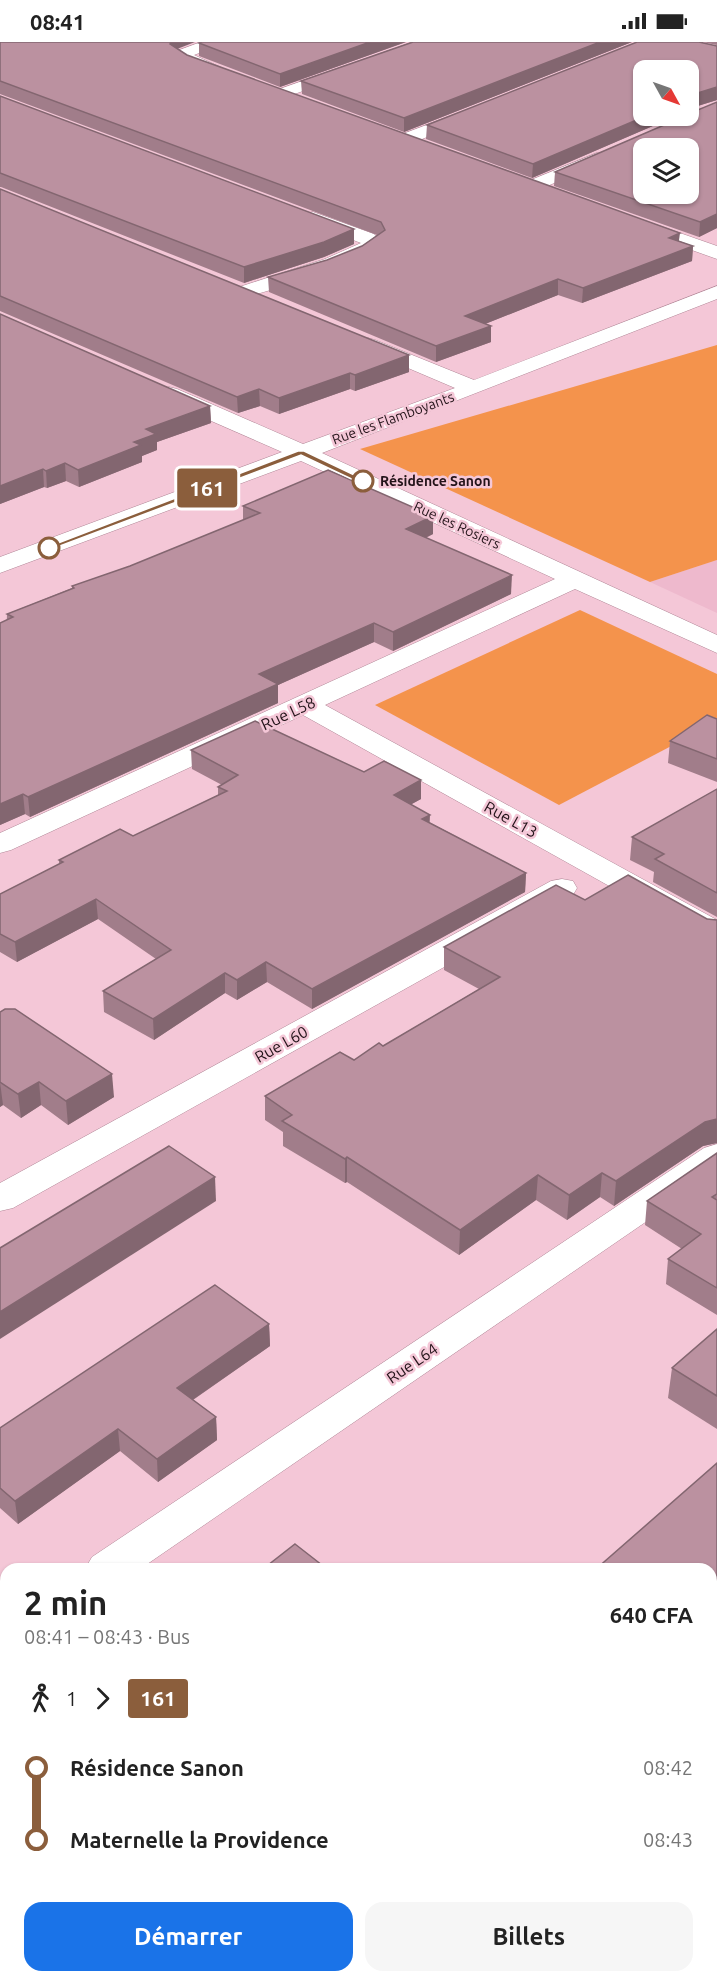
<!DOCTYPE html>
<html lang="fr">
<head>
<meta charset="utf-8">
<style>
  body { margin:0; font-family:Ubuntu,sans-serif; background:#f6f6f6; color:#222; height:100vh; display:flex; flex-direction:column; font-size:22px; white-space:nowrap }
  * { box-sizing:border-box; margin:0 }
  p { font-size:20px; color:#767676 }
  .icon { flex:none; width:33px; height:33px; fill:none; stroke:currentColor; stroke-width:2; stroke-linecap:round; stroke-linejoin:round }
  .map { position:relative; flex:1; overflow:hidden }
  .side { position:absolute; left:0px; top:1521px; width:717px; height:420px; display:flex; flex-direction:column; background:#fff; border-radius:18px 18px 0 0; box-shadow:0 2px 4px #0004 }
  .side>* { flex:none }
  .badge { padding:0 12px; border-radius:4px; font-size:21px; line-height:39px }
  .needle { width:39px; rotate:130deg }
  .controls { position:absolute; left:633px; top:18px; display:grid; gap:12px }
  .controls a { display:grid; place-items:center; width:66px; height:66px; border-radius:12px; background:#fff; box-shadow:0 2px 4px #0004; font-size:30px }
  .map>.badge { position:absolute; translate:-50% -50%; box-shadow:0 0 0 3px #fff }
  .legs { display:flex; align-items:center; gap:9px; height:66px; padding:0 24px; font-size:20px }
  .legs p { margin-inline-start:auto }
  .headline { display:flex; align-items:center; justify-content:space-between; height:102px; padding:0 24px }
  h1 { font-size:33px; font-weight:700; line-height:45px }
  .cta { display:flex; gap:12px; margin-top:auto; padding:12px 24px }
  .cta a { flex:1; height:69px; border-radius:18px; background:#1a73e8; color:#fff; font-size:24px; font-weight:700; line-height:69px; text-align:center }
  .cta a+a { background:#f6f6f6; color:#222 }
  ul { padding:0 24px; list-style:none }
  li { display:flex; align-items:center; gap:21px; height:72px; font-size:22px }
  li i { display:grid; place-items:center; width:9px; height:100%; margin:0 8px; background:currentColor }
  li i::after { content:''; width:15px; height:15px; margin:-8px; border:4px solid; border-radius:50%; background:#fff }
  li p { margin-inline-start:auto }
  li:first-child i { background:linear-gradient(#0000 50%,currentColor 0) }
  li:last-child i { background:linear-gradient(currentColor 50%,#0000 0) }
  .status { display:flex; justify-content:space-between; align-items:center; height:42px; padding:0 30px; background:#fff; direction:ltr }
  .status svg { height:16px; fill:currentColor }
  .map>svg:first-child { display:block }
  .built { fill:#eeb9cd }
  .green { fill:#f4934c }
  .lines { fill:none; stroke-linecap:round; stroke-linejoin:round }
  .minor-casing { stroke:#b08696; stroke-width:1 }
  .minor { fill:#fff; fill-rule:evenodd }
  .wall { fill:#a17d8a }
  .shaded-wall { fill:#836670 }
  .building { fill:#bb91a0; stroke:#836670; stroke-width:1.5; fill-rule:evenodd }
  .line-1 { fill:#8b5e3c; stroke:#fff; stroke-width:1.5 }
  .stop-1-dot { fill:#fff; stroke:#8b5e3c; stroke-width:3 }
  .labels { text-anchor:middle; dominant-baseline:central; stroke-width:5; stroke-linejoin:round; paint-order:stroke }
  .far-street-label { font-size:14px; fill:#231319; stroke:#f4c7d7 }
  .far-stop-label { font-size:14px; font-weight:bold; fill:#231319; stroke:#f4c7d7; text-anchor:start }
  .street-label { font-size:16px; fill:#231319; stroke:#f4c7d7 }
</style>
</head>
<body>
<div class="status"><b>08:41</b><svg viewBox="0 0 49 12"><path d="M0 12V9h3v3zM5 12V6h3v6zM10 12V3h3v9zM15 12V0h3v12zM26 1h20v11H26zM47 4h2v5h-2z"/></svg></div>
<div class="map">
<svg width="717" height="1941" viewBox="0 0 717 1941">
  <rect width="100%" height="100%" fill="#f4c7d7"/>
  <path class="built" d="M 717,518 L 717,571 L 650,540 Z"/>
  <g class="green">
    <path d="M 717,303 L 717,518 L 650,540 L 360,407 Z"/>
    <path d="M 580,568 L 717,632 L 717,680 L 559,763 L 375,663 Z"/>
  </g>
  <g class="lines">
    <defs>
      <g id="minor">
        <path d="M 201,0 L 223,0 L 220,3 L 194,13 L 222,26 L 224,29 L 222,32 L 210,32 L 174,16 L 172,13 L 174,10 Z"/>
        <path d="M 413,0 L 436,0 L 433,3 L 286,55 L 274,55 L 272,52 L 274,49 Z"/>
        <path d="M 469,67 L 475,68 L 477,72 L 475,76 L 412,101 L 400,101 L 397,97 L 400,93 Z"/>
        <path d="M 597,111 L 603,112 L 606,116 L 603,120 L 538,148 L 526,148 L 523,144 L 526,140 Z"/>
        <path d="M 313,170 L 374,192 L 383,201 C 367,224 279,245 250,254 L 236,254 L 233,250 L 236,246 L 325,217 L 361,201 L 306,180 L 304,176 L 306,172 Z"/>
        <path d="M 637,176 L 717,204 L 717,217 L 630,186 L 628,182 L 630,178 Z"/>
        <path d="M 717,244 L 717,257 L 322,411 L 717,593 L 717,611 L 575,547 L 325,663 L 717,878 L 717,900 L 706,898 L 303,673 L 11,808 L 0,811 L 0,791 L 555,537 L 301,419 L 0,531 L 0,515 L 282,410 L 161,357 L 158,352 L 161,347 L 169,345 L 177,347 L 303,402 L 455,346 L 361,306 L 358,302 L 361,298 L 368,296 L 375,298 L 474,338 Z"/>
        <path d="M 562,837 L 573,839 L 577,846 L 573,853 L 13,1166 L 0,1169 L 0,1141 L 551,839 Z"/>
        <path d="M 717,1102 L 717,1131 L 140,1527 L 85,1527 L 92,1515 L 704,1106 Z"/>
        <path d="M 0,1586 L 6,1588 L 6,1628 L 0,1626 Z"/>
        <path d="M 717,1797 L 717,1842 L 711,1844 L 711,1799 Z"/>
        <path d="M 304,1935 L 358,1935 L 360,1941 L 306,1941 Z"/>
        <path d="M 559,1935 L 614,1935 L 612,1941 L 557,1941 Z"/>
      </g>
    </defs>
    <use href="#minor" class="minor-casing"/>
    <use href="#minor" class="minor"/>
  </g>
  <g class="wall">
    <path d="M 0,0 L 177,7 L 187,13 L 693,204 L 692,219 L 582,261 L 558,253 L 485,282 L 491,284 L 491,300 L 436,320 L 269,250 L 268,235 L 327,218 L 362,204 L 377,193 L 0,52 Z"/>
    <path d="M 202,0 L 406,0 L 280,45 L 199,14 L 199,1 Z"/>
    <path d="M 413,0 L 632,0 L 404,90 L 302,52 L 301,39 Z"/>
    <path d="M 637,0 L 699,0 L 717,4 L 717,58 L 688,67 L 688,28 L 644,28 L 644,74 L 676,74 L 532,136 L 426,97 L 427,83 Z"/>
    <path d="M 703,0 L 717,0 L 717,3 Z"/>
    <path d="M 0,54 L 354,187 L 354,202 L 324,215 L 244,241 L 1,145 L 0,145 Z"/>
    <path d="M 717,60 L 717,186 L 699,195 L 554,144 L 555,130 Z"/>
    <path d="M 0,147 L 409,330 L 355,349 L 350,347 L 279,372 L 260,364 L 238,371 L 0,269 Z"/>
    <path d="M 0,272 L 210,364 L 211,381 L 157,400 L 157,408 L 142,414 L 142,420 L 79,445 L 66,439 L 47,446 L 44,445 L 0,462 Z"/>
    <path d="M 243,464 L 433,492 L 426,496 L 511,552 L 393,609 L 374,600 L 278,643 L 278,661 L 30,775 L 25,772 L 0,783 L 7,572 L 72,546 L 72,544 L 130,524 L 243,478 Z"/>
    <path d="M 717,677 L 717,740 L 668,721 L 670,699 Z"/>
    <path d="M 191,708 L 421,738 L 421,757 L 411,762 L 429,780 L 526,831 L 525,850 L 312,967 L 267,940 L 237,958 L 225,951 L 154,998 L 104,970 L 103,949 L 156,917 L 98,877 L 17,920 L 0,910 L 0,852 L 59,822 L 59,818 L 133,794 L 218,753 L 218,745 L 222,743 L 192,727 Z"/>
    <path d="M 717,747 L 717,875 L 653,840 L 654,830 L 630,818 L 632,795 Z"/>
    <path d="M 585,858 L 717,878 L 717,1101 L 703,1104 L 614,1164 L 600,1155 L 567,1178 L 536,1158 L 459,1213 L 347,1140 L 345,1141 L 283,1104 L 283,1090 L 265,1078 L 265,1054 L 354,1018 L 383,1004 L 479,947 L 444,928 L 444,905 Z"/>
    <path d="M 0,970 L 114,1055 L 68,1083 L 41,1063 L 21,1076 L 3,1063 L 0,1065 Z"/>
    <path d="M 717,1111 L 717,1273 L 666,1242 L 668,1217 L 682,1207 L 645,1183 L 647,1159 Z"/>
    <path d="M 269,1282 L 270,1304 L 193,1358 L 216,1375 L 217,1398 L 158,1440 L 120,1409 L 18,1482 L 0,1466 L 0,1386 Z"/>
    <path d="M 717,1287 L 717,1387 L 668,1356 L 672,1326 Z"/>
    <path d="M 0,1679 L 6,1684 L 6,1860 L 0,1855 Z"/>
    <path d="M 428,1935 L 448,1935 L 442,1941 L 435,1941 Z"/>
  </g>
  <g class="shaded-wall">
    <path d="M 171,0 L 195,0 L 172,9 L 171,15 Z"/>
    <path d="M 370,0 L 406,0 L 280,45 L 280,32 Z"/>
    <path d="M 600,0 L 632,0 L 404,90 L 404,76 Z"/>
    <path d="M 717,45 L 717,58 L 688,67 L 688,54 Z"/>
    <path d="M 646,74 L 676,74 L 532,136 L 533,122 Z"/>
    <path d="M 717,172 L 717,186 L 699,195 L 700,180 Z"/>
    <path d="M 354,187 L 354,202 L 324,215 L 244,241 L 244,225 Z"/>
    <path d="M 680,191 L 678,205 L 669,196 Z"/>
    <path d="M 693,204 L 692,219 L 582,261 L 583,246 Z"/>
    <path d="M 558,237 L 558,253 L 465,290 L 465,274 Z"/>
    <path d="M 491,284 L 491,300 L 436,320 L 436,304 Z"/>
    <path d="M 409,313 L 409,330 L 355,349 L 355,333 Z"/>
    <path d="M 350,331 L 350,347 L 279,372 L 279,356 Z"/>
    <path d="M 259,347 L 260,364 L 238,371 L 237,355 Z"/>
    <path d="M 210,364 L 211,381 L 157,400 L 157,408 L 142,414 L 142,420 L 79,445 L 78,428 L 134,400 L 146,387 Z"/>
    <path d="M 65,421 L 66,439 L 47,446 L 46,429 Z"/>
    <path d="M 43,427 L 44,445 L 0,462 L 0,444 Z"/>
    <path d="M 433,474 L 433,492 L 405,505 L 406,487 Z"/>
    <path d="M 512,533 L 511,552 L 393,609 L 393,590 Z"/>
    <path d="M 374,581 L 374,600 L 278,643 L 278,661 L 30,775 L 28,755 L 259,632 Z"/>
    <path d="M 421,738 L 421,757 L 394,772 L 394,753 Z"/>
    <path d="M 23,752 L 25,772 L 0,783 L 0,762 Z"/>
    <path d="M 430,773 L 429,792 L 422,777 Z"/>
    <path d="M 526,831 L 525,850 L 312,967 L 312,947 Z"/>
    <path d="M 96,857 L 98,877 L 17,920 L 15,900 Z"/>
    <path d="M 266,920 L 267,940 L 237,958 L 237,938 Z"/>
    <path d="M 225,931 L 225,951 L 154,998 L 153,977 Z"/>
    <path d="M 112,1032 L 114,1055 L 68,1083 L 66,1059 Z"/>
    <path d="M 0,1040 L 3,1063 L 0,1065 Z"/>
    <path d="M 39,1040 L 41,1063 L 21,1076 L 18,1052 Z"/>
    <path d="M 717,1077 L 717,1101 L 703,1104 L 614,1164 L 616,1139 L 705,1080 Z"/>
    <path d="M 347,1115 L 347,1140 L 345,1141 L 345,1117 Z"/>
    <path d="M 602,1131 L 600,1155 L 567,1178 L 569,1153 Z"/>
    <path d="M 538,1133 L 536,1158 L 459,1213 L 460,1188 Z"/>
    <path d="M 215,1135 L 216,1159 L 0,1297 L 0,1270 Z"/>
    <path d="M 269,1282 L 270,1304 L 178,1368 L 177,1346 Z"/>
    <path d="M 216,1375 L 217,1398 L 158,1440 L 157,1417 Z"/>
    <path d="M 118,1387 L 120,1409 L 18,1482 L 15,1459 Z"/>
    <path d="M 717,1605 L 717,1632 L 711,1637 L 711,1610 Z"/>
    <path d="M 717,1750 L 717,1777 L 711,1783 L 711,1756 Z"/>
    <path d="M 439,1935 L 448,1935 L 442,1941 L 439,1941 Z"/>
  </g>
  <g class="building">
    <path d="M 0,0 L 171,0 L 170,2 L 187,13 L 680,191 L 669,196 L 693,204 L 583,246 L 558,237 L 465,274 L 491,284 L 436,304 L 268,235 L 327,218 L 362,204 L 385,188 L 381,180 L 0,39 Z"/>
    <path d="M 202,0 L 370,0 L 280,32 L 199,1 Z"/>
    <path d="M 413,0 L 600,0 L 404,76 L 301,39 Z"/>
    <path d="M 637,0 L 699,0 L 717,4 L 717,45 L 688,54 L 688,28 L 644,28 L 644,74 L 646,74 L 533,122 L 427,83 Z"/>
    <path d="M 0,54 L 354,187 L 324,200 L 244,225 L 0,131 Z"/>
    <path d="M 717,60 L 717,172 L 700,180 L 555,130 L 685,74 L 688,74 L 688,72 ZM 644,106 L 688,106 L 688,152 L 644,152 Z"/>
    <path d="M 0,147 L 409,313 L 355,333 L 350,331 L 279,356 L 259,347 L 237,355 L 0,254 Z"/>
    <path d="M 0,272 L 210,364 L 146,387 L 156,392 L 134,400 L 141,403 L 78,428 L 65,421 L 46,429 L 43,427 L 0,444 Z"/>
    <path d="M 328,428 L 433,474 L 406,487 L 512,533 L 393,590 L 374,581 L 259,632 L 278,642 L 28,755 L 23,752 L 0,762 L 0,581 L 13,575 L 7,572 L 74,546 L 72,544 L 130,524 L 260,471 L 243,464 Z"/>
    <path d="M 707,673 L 717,677 L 717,717 L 670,699 Z"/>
    <path d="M 255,679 L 364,730 L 384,719 L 421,738 L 394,753 L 430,773 L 422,777 L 526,831 L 312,947 L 266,920 L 237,938 L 225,931 L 153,977 L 103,949 L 171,908 L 96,857 L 15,900 L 0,892 L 0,852 L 63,820 L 59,818 L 120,787 L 133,794 L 227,749 L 218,745 L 238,733 L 191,708 Z"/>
    <path d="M 717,747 L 717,851 L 655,817 L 664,812 L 632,795 Z"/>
    <path d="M 628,833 L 707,877 L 717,878 L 717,1077 L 705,1080 L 616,1139 L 602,1131 L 569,1153 L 538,1133 L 460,1188 L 347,1115 L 345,1117 L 282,1079 L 292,1073 L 265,1054 L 340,1010 L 354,1018 L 379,1001 L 383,1004 L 500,935 L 444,905 L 556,843 L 585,858 Z"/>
    <path d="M 5,967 L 15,967 L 112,1032 L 66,1059 L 39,1040 L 18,1052 L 0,1040 L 0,970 Z"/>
    <path d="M 169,1104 L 215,1135 L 0,1270 L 0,1206 Z"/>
    <path d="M 717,1111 L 717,1152 L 712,1155 L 717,1158 L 717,1246 L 668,1217 L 701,1192 L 647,1159 Z"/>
    <path d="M 215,1243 L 269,1282 L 177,1346 L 216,1375 L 157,1417 L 118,1387 L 15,1459 L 0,1446 L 0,1386 Z"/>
    <path d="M 717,1287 L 717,1354 L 672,1326 Z"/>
    <path d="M 717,1421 L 717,1605 L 711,1610 L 711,1527 L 596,1527 Z"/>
    <path d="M 295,1502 L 327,1527 L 263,1527 Z"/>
    <path d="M 711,1670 L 717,1675 L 717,1750 L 711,1756 Z"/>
    <path d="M 0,1679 L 6,1684 L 6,1826 L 0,1821 Z"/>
    <path d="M 664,1935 L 671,1941 L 658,1941 Z"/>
  </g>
  <path class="line-1" d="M 298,409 L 304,409 L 367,439 L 360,441 L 301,413 L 52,507 L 45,506 Z"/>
  <g class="stop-1-dot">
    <circle cx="363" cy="439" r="10"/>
    <circle cx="49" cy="506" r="10"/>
  </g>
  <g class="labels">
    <g class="far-street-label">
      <text transform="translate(393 376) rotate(-20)">Rue les Flamboyants</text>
      <text transform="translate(457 483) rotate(25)">Rue les Rosiers</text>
    </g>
    <g class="far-stop-label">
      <text x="380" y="439">Résidence Sanon</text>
    </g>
    <g class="street-label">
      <text transform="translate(288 671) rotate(-25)">Rue L58</text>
      <text transform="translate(511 777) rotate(29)">Rue L13</text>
      <text transform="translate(281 1002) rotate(-29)">Rue L60</text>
      <text transform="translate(412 1321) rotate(-34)">Rue L64</text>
    </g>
  </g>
</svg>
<div class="controls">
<a><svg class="needle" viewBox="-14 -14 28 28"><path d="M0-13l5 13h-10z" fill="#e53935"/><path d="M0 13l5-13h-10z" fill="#767676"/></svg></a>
<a><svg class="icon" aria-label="layers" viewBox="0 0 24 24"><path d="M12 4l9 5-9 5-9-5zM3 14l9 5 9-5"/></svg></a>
</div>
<b class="badge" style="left:207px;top:446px;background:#8b5e3c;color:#fff">161</b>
<section class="side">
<div class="headline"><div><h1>2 min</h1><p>08:41 – 08:43 · Bus</p></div><b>640 CFA</b></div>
<div class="legs"><svg class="icon" aria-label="walk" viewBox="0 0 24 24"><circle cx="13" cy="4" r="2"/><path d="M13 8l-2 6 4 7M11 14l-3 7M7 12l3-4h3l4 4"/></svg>1<svg class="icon" aria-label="forward" viewBox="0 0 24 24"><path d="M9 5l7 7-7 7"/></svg><b class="badge" style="background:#8b5e3c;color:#fff">161</b></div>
<ul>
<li><i style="color:#8b5e3c"></i><b>Résidence Sanon</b><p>08:42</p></li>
<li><i style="color:#8b5e3c"></i><b>Maternelle la Providence</b><p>08:43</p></li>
</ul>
<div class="cta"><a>Démarrer</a><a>Billets</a></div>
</section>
</div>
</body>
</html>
